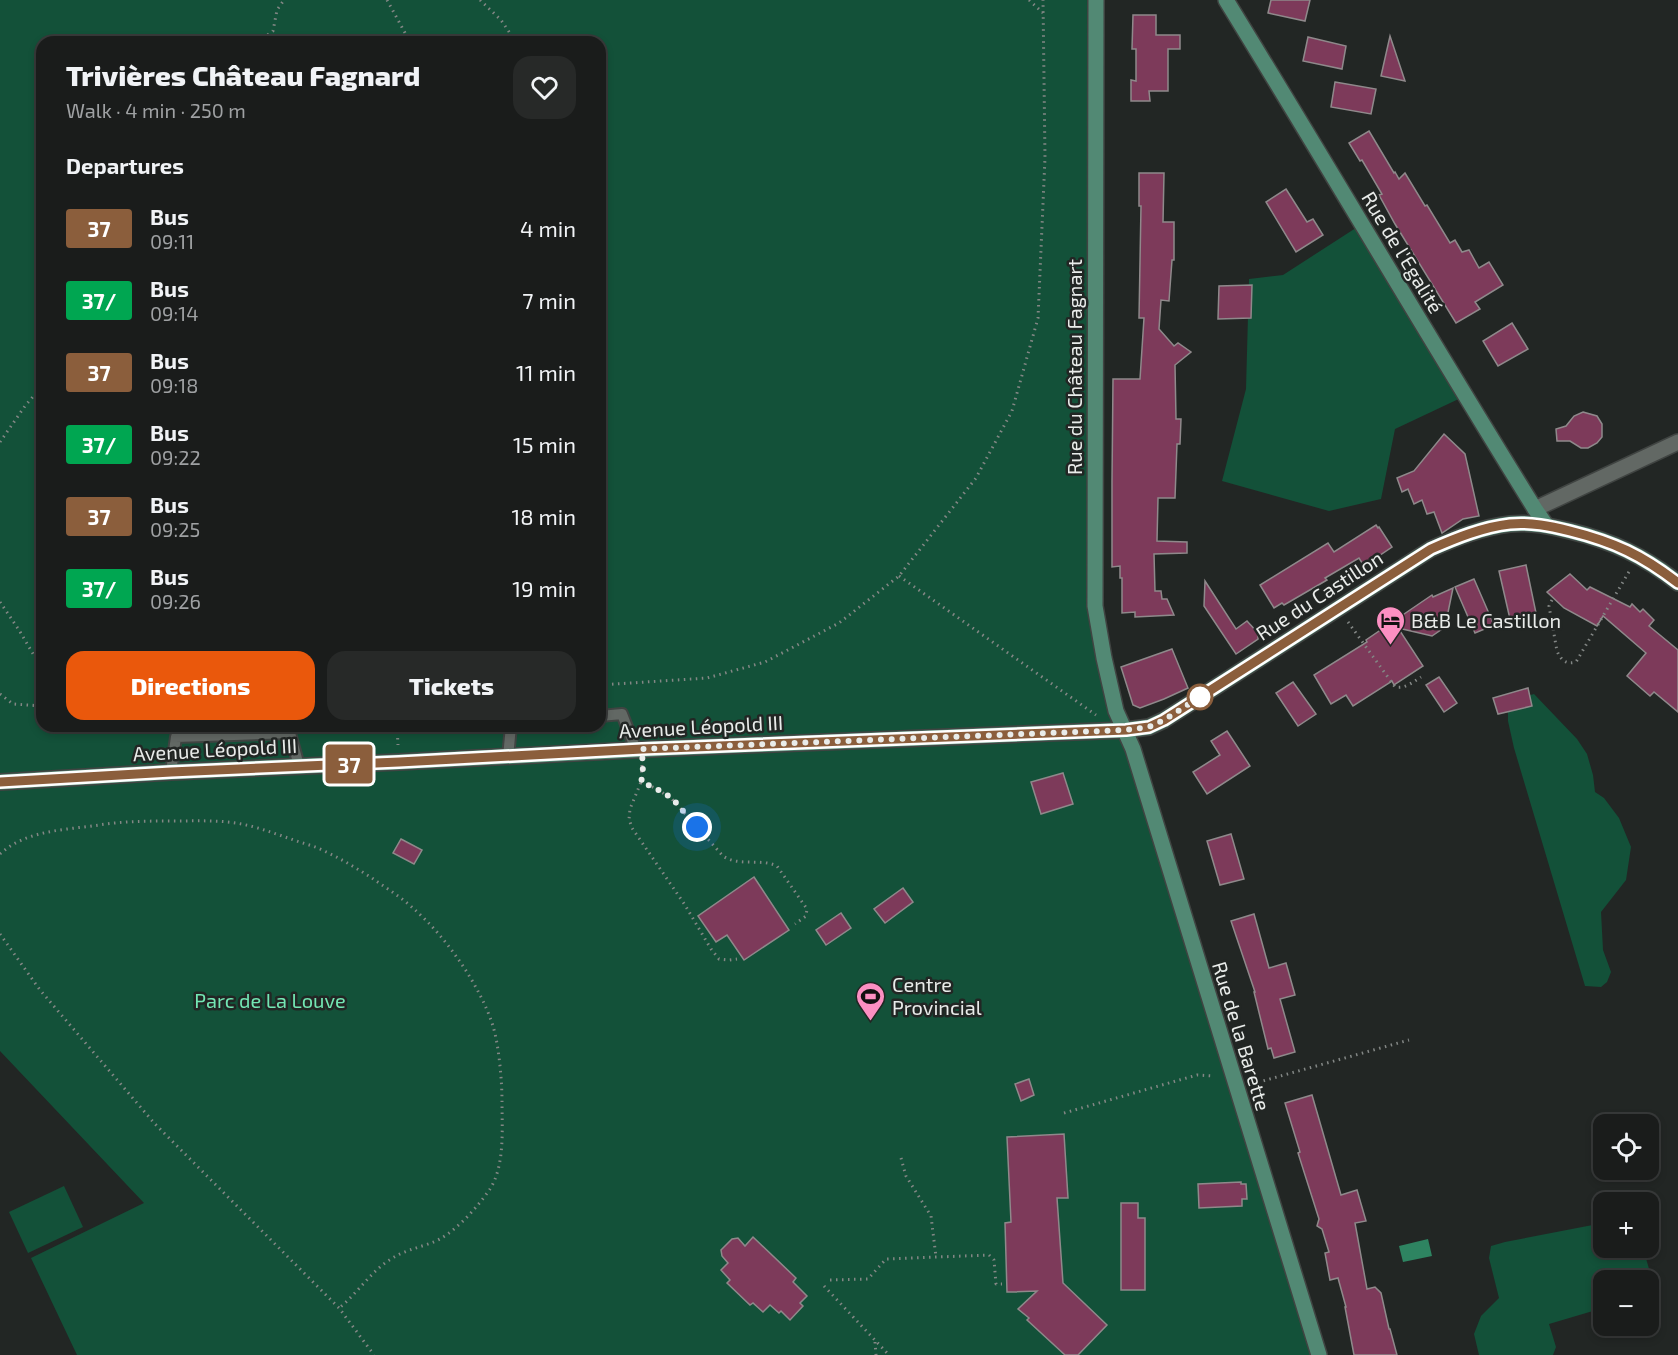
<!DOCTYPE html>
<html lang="en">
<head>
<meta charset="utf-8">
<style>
  body { margin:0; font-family:"Exo 2",sans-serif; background:#272928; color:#f1f3f6; height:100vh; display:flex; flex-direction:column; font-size:22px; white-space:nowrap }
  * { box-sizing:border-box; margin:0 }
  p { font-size:20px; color:#9fa1a3 }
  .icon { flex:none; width:33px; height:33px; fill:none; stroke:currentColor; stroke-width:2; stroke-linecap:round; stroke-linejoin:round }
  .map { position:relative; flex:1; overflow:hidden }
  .drawer { position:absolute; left:36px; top:36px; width:570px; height:696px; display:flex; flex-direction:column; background:#1a1c1b; border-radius:18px; box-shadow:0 3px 9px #0003,0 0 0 2px #383a3a }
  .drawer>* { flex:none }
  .badge { padding:0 12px; border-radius:4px; font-size:21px; line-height:39px }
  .controls { position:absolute; left:1593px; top:1114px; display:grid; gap:12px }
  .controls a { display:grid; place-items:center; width:66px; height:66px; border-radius:12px; background:#1a1c1b; box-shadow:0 3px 9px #0003,0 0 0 2px #383a3a; font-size:30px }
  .you { position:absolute; width:30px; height:30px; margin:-15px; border:4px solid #fff; border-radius:50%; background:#1a73e8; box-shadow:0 0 0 9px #1a73e833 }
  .map>.badge { position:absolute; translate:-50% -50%; box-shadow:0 0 0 3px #fff }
  h2 { padding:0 30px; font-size:22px; line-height:54px }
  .round { display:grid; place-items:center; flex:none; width:63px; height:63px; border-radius:18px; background:#272928 }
  .head { display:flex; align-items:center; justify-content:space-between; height:102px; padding:0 30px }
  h1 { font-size:28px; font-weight:800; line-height:45px }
  .cta { display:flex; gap:12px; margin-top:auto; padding:12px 30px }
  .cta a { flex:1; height:69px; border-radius:18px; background:#ea580c; color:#fff; font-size:24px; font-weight:800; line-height:69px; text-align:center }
  .cta a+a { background:#272928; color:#f1f3f6 }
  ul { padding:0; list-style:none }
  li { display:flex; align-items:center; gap:18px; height:72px; padding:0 30px }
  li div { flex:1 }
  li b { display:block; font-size:22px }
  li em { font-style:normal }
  li .badge { min-width:66px; font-weight:700; text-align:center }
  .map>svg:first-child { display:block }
  .green { fill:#135139; fill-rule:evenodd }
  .water { fill:#2e8461 }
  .building { fill:#7d3a5a; stroke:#8f898b; stroke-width:1.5 }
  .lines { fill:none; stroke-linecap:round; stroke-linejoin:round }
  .lane-casing { stroke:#404442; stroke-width:14 }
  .street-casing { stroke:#404442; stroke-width:18 }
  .secondary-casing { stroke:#404442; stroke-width:18 }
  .path { stroke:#838785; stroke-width:3; stroke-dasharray:1.5 4.5; stroke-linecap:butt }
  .lane { stroke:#626864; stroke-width:10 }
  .street { stroke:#626864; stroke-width:15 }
  .secondary { stroke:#528974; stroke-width:15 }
  .line-casing { stroke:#fff; stroke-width:14 }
  .line { stroke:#8b5e3c; stroke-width:9 }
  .walk { stroke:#e9ecea; stroke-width:6; stroke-dasharray:0 10.8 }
  .stop-dot { fill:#fff; stroke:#8b5e3c; stroke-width:3 }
  .labels { text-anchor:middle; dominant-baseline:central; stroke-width:5; stroke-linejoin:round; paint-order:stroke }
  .street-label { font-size:20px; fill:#e9ecea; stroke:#222624 }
  .poi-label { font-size:20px; fill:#e9ecea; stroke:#222624; text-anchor:start }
  .park-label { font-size:20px; fill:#73e7b4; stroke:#222624 }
</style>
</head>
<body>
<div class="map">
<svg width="1678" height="1355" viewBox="0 0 1678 1355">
  <rect width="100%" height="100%" fill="#222624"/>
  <g class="green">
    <path d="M 0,0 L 1096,0 L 1095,606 L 1104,658 L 1317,1355 L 77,1355 L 31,1258 L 144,1203 L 0,1051 ZM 42,42 L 600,42 L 600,726 L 42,726 Z"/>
    <path d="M 1362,224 L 1465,396 L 1395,429 L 1381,499 L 1329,511 L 1222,481 L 1246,389 L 1249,279 L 1283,275 Z"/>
    <path d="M 1534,694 L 1577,739 L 1587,754 L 1593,775 L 1595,792 L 1604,798 L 1619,818 L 1631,847 L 1626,880 L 1601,912 L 1603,950 L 1611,972 L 1607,982 L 1601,987 L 1585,986 L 1514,748 L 1508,721 L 1508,710 L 1520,698 Z"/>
    <path d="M 64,1186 L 83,1227 L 28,1253 L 9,1212 Z"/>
    <path d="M 1603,1223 L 1604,1248 L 1643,1248 L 1656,1293 L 1649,1295 L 1648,1281 L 1604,1281 L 1603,1308 L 1549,1324 L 1556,1347 L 1553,1355 L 1479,1355 L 1474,1334 L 1481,1316 L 1499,1298 L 1489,1258 L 1491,1246 L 1505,1242 Z"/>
  </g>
  <path class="water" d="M 1428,1239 L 1432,1256 L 1403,1262 L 1399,1246 Z"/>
  <g class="building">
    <path d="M 1271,0 L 1310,0 L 1305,21 L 1268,13 Z"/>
    <path d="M 1133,15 L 1156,15 L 1156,35 L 1180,35 L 1180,49 L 1168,49 L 1168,91 L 1149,91 L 1150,101 L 1131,101 L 1131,80 L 1136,81 L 1136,49 L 1132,49 Z"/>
    <path d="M 1390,36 L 1405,81 L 1381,76 Z"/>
    <path d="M 1308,37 L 1346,46 L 1342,69 L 1303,61 Z"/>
    <path d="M 1335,82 L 1376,89 L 1371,114 L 1331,107 Z"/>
    <path d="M 1369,131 L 1394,173 L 1395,172 L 1399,179 L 1405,173 L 1425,206 L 1427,205 L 1450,243 L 1455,240 L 1462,252 L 1469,250 L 1479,268 L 1489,262 L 1503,285 L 1475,302 L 1480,309 L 1456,323 L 1395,224 L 1379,195 L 1382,194 L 1362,160 L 1360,161 L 1349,143 Z"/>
    <path d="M 1139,173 L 1164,173 L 1163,222 L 1174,222 L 1174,260 L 1172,260 L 1169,301 L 1161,300 L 1159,329 L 1174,346 L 1178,343 L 1191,352 L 1175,365 L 1176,419 L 1181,419 L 1180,444 L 1177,444 L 1175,498 L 1158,498 L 1157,541 L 1187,542 L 1187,553 L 1154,554 L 1155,591 L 1161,591 L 1162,599 L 1167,599 L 1174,615 L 1135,617 L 1135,612 L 1122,613 L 1122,578 L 1120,578 L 1120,566 L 1112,567 L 1112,482 L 1113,379 L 1140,379 L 1144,318 L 1139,318 L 1141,206 L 1139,206 Z"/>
    <path d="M 1286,189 L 1307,222 L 1313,219 L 1323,235 L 1296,252 L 1266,202 Z"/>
    <path d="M 1252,285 L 1251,318 L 1218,319 L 1219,286 Z"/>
    <path d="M 1512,323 L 1528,349 L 1498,366 L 1483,341 Z"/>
    <path d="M 1583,412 L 1597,416 L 1602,424 L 1602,437 L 1597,443 L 1588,448 L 1581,448 L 1570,441 L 1557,441 L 1556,429 L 1566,426 L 1574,416 Z"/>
    <path d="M 1444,434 L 1465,454 L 1479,516 L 1463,519 L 1442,533 L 1434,512 L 1427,514 L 1422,500 L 1414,504 L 1408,489 L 1402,492 L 1397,478 L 1414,471 Z"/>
    <path d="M 1376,525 L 1378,528 L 1379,527 L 1392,547 L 1364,566 L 1359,558 L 1325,578 L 1327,580 L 1284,605 L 1282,603 L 1274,608 L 1260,585 L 1328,543 L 1334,552 Z"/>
    <path d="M 1526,565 L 1536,613 L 1510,619 L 1499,571 Z"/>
    <path d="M 1570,574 L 1587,590 L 1590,587 L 1630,607 L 1632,604 L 1640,612 L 1643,609 L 1654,620 L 1649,626 L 1678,650 L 1678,712 L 1654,692 L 1650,696 L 1627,676 L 1646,653 L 1603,616 L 1597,626 L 1564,608 L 1547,592 Z"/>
    <path d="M 1474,579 L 1494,625 L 1475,633 L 1455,587 Z"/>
    <path d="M 1205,581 L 1236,629 L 1247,621 L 1258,633 L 1258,639 L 1236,654 L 1204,606 Z"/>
    <path d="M 1453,588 L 1445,627 L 1432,636 L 1398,628 L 1423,666 L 1394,685 L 1392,681 L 1353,706 L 1346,695 L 1331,704 L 1314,675 L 1367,642 L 1366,640 L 1432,595 L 1433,597 Z"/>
    <path d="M 1172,649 L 1188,688 L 1164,699 L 1140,708 L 1133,705 L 1121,667 Z"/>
    <path d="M 1439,677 L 1457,703 L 1444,712 L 1426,685 Z"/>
    <path d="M 1293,682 L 1316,714 L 1298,726 L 1276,693 Z"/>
    <path d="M 1528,688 L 1532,706 L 1498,714 L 1493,698 Z"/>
    <path d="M 1227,731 L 1250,766 L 1207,794 L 1193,772 L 1220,755 L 1211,741 Z"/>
    <path d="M 1063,773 L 1073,804 L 1041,814 L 1031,782 Z"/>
    <path d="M 1231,834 L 1244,879 L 1220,885 L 1207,841 Z"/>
    <path d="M 401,839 L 422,850 L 414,864 L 393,853 Z"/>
    <path d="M 754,877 L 789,930 L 744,960 L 727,935 L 716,942 L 698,916 Z"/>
    <path d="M 903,888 L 913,902 L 885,923 L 874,909 Z"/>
    <path d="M 841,913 L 851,928 L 826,945 L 816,930 Z"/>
    <path d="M 1254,914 L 1269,968 L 1286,963 L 1295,995 L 1280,999 L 1295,1052 L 1274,1058 L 1271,1048 L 1268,1049 L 1254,992 L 1255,992 L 1231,921 Z"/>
    <path d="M 1029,1079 L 1034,1095 L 1021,1101 L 1015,1084 Z"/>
    <path d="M 1312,1095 L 1341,1195 L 1357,1190 L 1366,1221 L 1355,1223 L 1367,1289 L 1375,1287 L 1381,1293 L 1389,1329 L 1390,1329 L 1397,1355 L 1354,1355 L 1345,1307 L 1346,1307 L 1338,1278 L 1330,1280 L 1325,1253 L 1329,1252 L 1322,1229 L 1317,1226 L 1319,1219 L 1298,1153 L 1300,1152 L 1285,1103 Z"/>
    <path d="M 1064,1134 L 1068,1198 L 1057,1198 L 1063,1283 L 1107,1325 L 1078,1355 L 1065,1355 L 1027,1320 L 1029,1318 L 1018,1309 L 1037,1291 L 1007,1292 L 1005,1223 L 1011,1222 L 1007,1137 Z"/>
    <path d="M 1241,1182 L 1241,1184 L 1246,1184 L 1247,1199 L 1242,1199 L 1242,1206 L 1199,1208 L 1198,1184 Z"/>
    <path d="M 1121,1203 L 1138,1203 L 1138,1218 L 1145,1218 L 1145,1290 L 1121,1290 Z"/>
    <path d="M 753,1237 L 796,1278 L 793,1282 L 807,1296 L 800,1303 L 803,1306 L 790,1320 L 781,1311 L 779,1313 L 770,1305 L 763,1312 L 753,1303 L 750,1305 L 727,1283 L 730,1280 L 721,1270 L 728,1263 L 722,1256 L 721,1250 L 732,1239 L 738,1238 L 745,1246 Z"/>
  </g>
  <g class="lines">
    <defs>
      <g id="lane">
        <path d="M 600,716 L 622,714 L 636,750"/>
        <path d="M 508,757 L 511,726"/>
        <path d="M 171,772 L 176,737 L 290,733 L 299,766"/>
      </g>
      <path id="street" d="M 1535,509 L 1678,442"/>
      <g id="secondary">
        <path d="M 1096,0 L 1095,606 L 1104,658 L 1116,711 L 1133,749 L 1319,1355"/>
        <path d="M 1226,0 C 1330,169 1430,340 1535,509 L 1546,525"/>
        <path d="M 0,782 L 171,772 L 399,762 L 672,748 L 1126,730 L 1149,727 L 1164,720 L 1431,549 C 1456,538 1483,527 1510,524 C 1531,522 1550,526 1570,531 C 1612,541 1644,556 1678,583"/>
      </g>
    </defs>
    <use href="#lane" class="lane-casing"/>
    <use href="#street" class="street-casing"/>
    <use href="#secondary" class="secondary-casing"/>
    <g class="path">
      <path d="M 387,0 L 410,42"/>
      <path d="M 480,0 L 501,20 L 516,42"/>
      <path d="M 1029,0 L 1043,13"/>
      <path d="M 258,42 L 273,31 L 277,10 L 284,0"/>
      <path d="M 600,136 L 603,153 L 600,190"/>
      <path d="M 0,442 L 25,406 L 42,386"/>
      <path d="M 899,576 L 1096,715"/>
      <path d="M 1552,600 L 1549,606 L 1557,651 C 1561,660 1566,665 1576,662 L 1630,570"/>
      <path d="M 0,602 L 19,630 L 42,669"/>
      <path d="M 1348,622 L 1395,687 C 1405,689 1413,682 1421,677"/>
      <path d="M 600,685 L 707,678 L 765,662 L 839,623 L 899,576 L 976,478 L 1012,411 L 1038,318 L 1045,158 L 1043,0"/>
      <path d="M 0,694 L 13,704 L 42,706"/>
      <path d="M 397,726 L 398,745"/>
      <path d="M 642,765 L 641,782 L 630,809 L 629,819 L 632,828 L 685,905 L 711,949 L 719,959 L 729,960 L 737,959"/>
      <path d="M 641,782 L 655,788 L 671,798 L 723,856 C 739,867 760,858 777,866 L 807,909 L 806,916 L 795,924"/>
      <path d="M 0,854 C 26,830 65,830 99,825 C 124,821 149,821 174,821 C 195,821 216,820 236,823 C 255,826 273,833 291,839 C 301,843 312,845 322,850 C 340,858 356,868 372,878 C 386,888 401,897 414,909 C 446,937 480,985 493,1026 C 499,1046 502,1081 502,1101 C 502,1130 505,1165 490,1189 C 477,1208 452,1236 431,1243 C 417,1248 403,1251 391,1259 C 371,1271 358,1293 339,1308"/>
      <path d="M 0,934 L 40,990 L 155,1124 L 339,1308 L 374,1355"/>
      <path d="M 1252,1084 L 1409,1040"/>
      <path d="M 1064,1113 L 1197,1075 L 1213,1076"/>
      <path d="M 901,1158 L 906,1176 L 931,1216 L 936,1257"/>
      <path d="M 830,1280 L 868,1279 L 886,1259 L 989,1255 L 994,1260 L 996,1284 L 1002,1284"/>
      <path d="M 824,1286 L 889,1355"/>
      <path d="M 875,1342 L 876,1355"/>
    </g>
    <use href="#lane" class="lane"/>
    <use href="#street" class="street"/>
    <use href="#secondary" class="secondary"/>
  </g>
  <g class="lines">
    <defs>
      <path id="line" d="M 0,782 L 171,772 L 399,762 L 642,749 L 1126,730 L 1149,727 L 1164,720 L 1431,549 C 1456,538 1483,527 1510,524 C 1531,522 1550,526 1570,531 C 1614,542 1642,555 1678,583"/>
    </defs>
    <use href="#line" class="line-casing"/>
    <use href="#line" class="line"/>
    <path class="walk" d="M 697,827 L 672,798 L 655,788 L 641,782 L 643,774 L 642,749 L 1126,730 L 1149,727 L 1164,720 L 1203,695 L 1200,697"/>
  </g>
  <defs>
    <symbol id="hotel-pin" viewBox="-11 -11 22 30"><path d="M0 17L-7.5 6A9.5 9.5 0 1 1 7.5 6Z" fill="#fc8fc2" stroke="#222624"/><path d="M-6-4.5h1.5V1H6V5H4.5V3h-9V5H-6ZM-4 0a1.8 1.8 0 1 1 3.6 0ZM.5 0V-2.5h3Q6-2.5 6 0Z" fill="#111"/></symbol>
    <symbol id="stadium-pin" viewBox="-11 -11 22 30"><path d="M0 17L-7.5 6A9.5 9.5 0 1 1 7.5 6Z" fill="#fc8fc2" stroke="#222624"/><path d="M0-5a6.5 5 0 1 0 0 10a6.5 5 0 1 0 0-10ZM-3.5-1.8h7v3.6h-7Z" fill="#111"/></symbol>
  </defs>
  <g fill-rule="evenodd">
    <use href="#hotel-pin" x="1374" y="604" width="33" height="45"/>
    <use href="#stadium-pin" x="854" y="980" width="33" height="45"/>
  </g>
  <circle class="stop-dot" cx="1200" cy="697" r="12"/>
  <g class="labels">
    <g class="street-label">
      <text transform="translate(1403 252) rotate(59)">Rue de l'Egalité</text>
      <text transform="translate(1074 367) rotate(-90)">Rue du Château Fagnart</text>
      <text transform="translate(1319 595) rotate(-33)">Rue du Castillon</text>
      <text transform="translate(701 726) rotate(-3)">Avenue Léopold III</text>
      <text transform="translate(215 749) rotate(-3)">Avenue Léopold III</text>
      <text transform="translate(1242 1036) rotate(73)">Rue de la Barette</text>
    </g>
    <g class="poi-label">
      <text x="1411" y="620">B&amp;B Le Castillon</text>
      <text x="892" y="984">Centre<tspan x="892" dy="23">Provincial</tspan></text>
    </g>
    <g class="park-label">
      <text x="270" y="1000">Parc de La Louve</text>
    </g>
  </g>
</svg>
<div class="controls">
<a><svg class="icon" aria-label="locate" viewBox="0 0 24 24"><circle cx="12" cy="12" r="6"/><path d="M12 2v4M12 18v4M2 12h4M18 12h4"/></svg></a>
<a>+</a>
<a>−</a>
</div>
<div class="you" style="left:697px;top:827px"></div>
<b class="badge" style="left:349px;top:764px;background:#8b5e3c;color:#fff">37</b>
<section class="drawer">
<div class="head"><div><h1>Trivières Château Fagnard</h1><p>Walk · 4 min · 250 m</p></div><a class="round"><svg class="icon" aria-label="heart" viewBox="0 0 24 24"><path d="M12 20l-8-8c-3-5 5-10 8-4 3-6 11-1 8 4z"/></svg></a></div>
<h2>Departures</h2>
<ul>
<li><span class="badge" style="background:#8b5e3c;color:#fff">37</span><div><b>Bus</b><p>09:11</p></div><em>4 min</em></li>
<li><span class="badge" style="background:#00a651;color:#fff">37/</span><div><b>Bus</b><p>09:14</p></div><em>7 min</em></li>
<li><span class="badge" style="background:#8b5e3c;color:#fff">37</span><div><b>Bus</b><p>09:18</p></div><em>11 min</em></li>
<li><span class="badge" style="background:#00a651;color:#fff">37/</span><div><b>Bus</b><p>09:22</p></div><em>15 min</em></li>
<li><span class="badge" style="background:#8b5e3c;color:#fff">37</span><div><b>Bus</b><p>09:25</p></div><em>18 min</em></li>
<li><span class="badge" style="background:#00a651;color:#fff">37/</span><div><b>Bus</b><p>09:26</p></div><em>19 min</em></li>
</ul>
<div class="cta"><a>Directions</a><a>Tickets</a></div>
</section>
</div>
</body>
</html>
